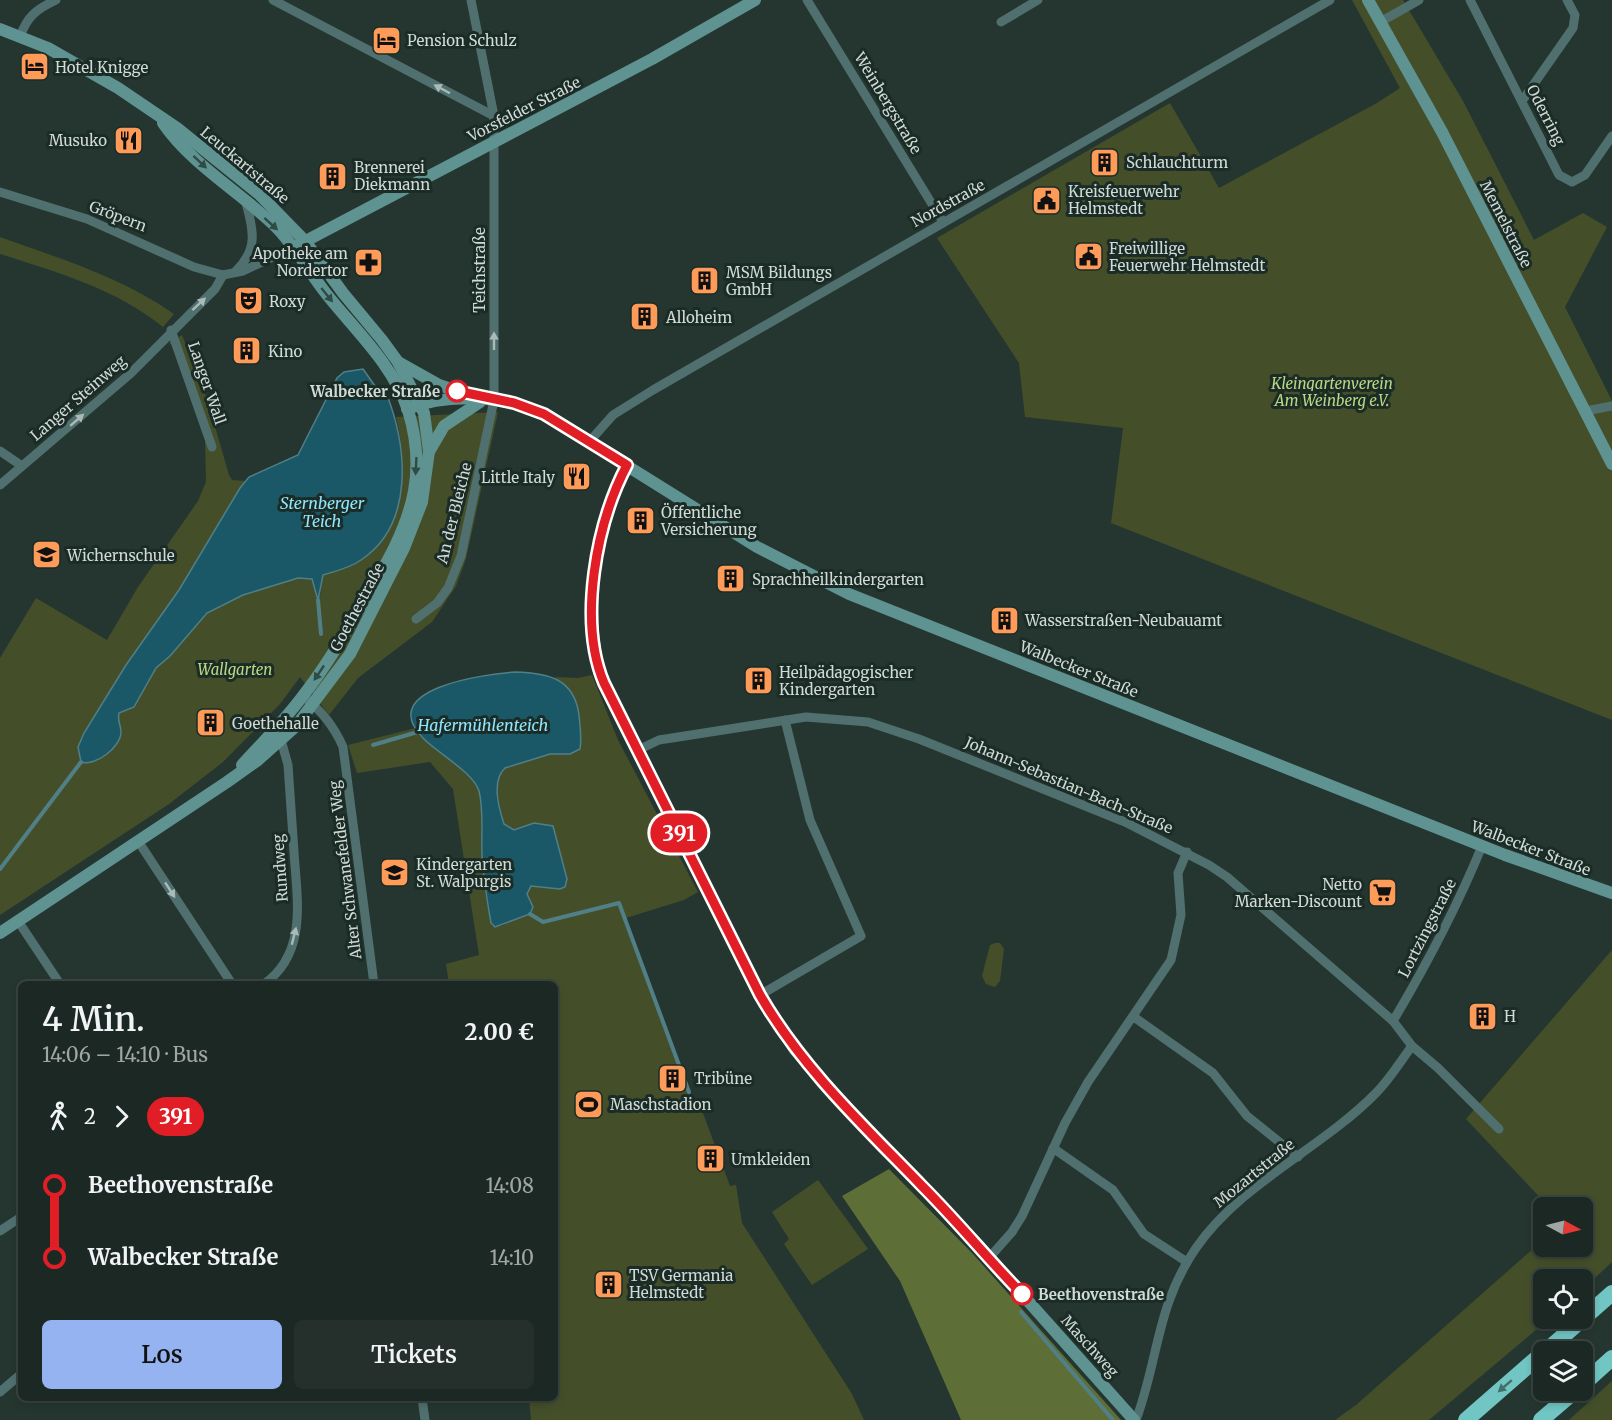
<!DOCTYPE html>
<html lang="de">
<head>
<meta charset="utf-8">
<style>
  body { margin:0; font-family:Merriweather,serif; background:#25302c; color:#f1f3f6; height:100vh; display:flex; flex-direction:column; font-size:22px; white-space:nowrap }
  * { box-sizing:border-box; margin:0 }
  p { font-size:20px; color:#a0a6a6 }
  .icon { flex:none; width:33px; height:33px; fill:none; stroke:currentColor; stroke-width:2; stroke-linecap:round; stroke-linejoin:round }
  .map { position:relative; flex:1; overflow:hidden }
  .drawer { position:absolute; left:18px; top:981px; width:540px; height:420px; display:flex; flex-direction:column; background:#1c2824; border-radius:9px; box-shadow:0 3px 9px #0003,0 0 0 2px #3a4441 }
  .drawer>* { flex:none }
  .badge { padding:0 12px; border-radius:20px; font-size:21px; line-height:39px }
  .needle { width:39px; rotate:97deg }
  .tools { position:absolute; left:1533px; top:1197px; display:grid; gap:12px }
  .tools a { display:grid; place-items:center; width:60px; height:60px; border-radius:9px; background:#1c2824; box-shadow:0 3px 9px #0003,0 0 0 2px #3a4441; font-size:30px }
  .map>.badge { position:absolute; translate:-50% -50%; box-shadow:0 0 0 3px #fff }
  .legs { display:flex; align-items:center; gap:9px; height:66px; padding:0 24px; font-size:20px }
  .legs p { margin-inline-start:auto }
  .head { display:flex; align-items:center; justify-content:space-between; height:102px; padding:0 24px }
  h1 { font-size:33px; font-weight:600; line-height:45px }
  .button { display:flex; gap:12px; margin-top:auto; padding:12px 24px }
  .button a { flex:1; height:69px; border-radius:9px; background:#95b2f1; color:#111; font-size:24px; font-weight:600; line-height:69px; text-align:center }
  .button a+a { background:#25302c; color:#f1f3f6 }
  ul { padding:0 24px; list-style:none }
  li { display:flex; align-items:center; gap:21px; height:72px; font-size:22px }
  li i { display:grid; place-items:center; width:9px; height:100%; margin:0 8px; background:currentColor }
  li i::after { content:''; width:15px; height:15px; margin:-8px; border:4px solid; border-radius:50%; background:#1c2824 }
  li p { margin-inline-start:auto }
  li:first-child i { background:linear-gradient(#0000 50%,currentColor 0) }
  li:last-child i { background:linear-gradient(currentColor 50%,#0000 0) }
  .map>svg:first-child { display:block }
  .green { fill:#444f2a }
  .forest { fill:#5d6e37 }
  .water { fill:#1a5867; stroke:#517f88; stroke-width:1.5 }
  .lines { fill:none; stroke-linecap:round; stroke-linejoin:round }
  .stream { stroke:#517f88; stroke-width:4 }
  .street { stroke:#50706f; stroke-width:9 }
  .secondary { stroke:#5e9391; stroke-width:12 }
  .highway { stroke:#71c5c3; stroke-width:16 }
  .oneway { fill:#aabab7 }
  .oneway2 { fill:#2f4b46 }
  .oneway3 { fill:#42716d }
  .line-1-casing { stroke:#fff; stroke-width:14 }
  .line-1 { stroke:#e11e26; stroke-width:9 }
  .stop-1-dot { fill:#fff; stroke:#e11e26; stroke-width:3 }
  .labels { text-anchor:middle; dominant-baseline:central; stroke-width:6; stroke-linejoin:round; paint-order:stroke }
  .poi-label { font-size:15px; fill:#d0dad6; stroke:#1b2c26; text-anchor:start }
  .street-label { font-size:15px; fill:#d0dad6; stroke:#1b2c26 }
  .park-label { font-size:15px; font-style:italic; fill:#bcd783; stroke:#1b2c26 }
  .stop-label { font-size:15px; font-weight:bold; fill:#d0dad6; stroke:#1b2c26; text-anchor:end }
  .water-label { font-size:16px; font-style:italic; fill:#8fe6fe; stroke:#1b2c26 }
</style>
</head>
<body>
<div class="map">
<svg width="1612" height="1420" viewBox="0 0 1612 1420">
  <rect width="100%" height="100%" fill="#253630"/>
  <g class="green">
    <path d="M 1352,0 L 1403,0 L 1463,101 L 1534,240 L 1583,213 L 1607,227 L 1565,307 L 1612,401 L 1612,720 L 1111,523 L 1123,428 L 1025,417 L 1019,363 L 937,238 L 1170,103 L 1219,188 L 1377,103 L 1400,88 Z"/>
    <path d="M 0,237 C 59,258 123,278 174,314 L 163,327 C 116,289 57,272 0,254 Z"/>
    <path d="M 182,335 L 207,399 L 229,475 L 232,480 L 245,481 L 179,590 L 126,665 L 84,733 L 78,747 L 81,762 C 96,767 120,747 121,732 C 121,725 117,721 119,713 L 134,707 L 156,668 L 170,656 L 207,613 L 238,597 L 298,578 L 312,579 L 320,597 L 323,575 C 336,571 350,568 361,560 C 405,529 408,464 396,417 L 498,412 L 466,559 L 456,586 L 432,622 L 358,678 L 329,715 L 300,677 L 280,704 L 223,762 L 169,804 L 0,915 L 0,658 L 36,598 L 107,640 L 138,587 L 198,501 L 206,482 L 205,440 L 174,346 L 169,343 Z"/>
    <path d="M 592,675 L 618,740 L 698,892 L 684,900 L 626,918 L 695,1109 L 701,1108 L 730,1186 L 736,1185 L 742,1223 L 852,1394 L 864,1420 L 531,1420 L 529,1398 L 555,1398 L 555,984 L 449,984 L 446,964 L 479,955 L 453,789 L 430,762 L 357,773 L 348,745 L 416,728 C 430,752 463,763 476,784 C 485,800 480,838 482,857 C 483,879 485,904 493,925 L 501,926 L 532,912 L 527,894 L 528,888 L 534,885 L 561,889 L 567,879 L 553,826 L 534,823 L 514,830 L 504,824 L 496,786 L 501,772 L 505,768 L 550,754 L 570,754 L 581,742 C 581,717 578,690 554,677 L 578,678 Z"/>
    <path d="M 995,943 L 1000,943 L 1004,949 L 1000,981 L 995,987 L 986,984 L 982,976 L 990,945 Z"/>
    <path d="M 1612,950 L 1612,1262 L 1583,1289 L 1582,1280 L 1544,1280 L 1544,1318 L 1549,1319 L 1429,1420 L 1335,1420 L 1356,1405 L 1543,1240 L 1544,1246 L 1582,1246 L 1582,1208 L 1549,1207 L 1466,1119 Z"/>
    <path d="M 818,1180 L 868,1249 L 812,1285 L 784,1244 L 789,1239 L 772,1212 Z"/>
    <path d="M 1612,1381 L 1612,1420 L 1569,1420 Z"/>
  </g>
  <path class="forest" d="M 889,1169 L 973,1254 L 1121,1420 L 961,1420 L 900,1281 L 842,1196 Z"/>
  <g class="water">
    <path d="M 363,369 L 380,393 L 387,395 C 407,447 415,524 361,560 C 350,568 336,571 323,575 L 318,600 L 312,579 L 298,578 L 243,595 L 207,613 L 170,656 L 156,668 L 134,707 L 119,713 C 117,721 121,725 121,732 C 121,747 95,767 81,762 L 78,747 L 84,733 L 126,665 L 179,590 L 240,488 L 249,477 L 298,455 L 337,378 L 344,372 Z"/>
    <path d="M 515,672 C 548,673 574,678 579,715 C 580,727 582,737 580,749 L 570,754 L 550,754 L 505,768 C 491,781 499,808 504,824 L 514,830 L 534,823 L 553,826 L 567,879 L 565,887 L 560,889 L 531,886 L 527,894 L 533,907 L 530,914 L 495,927 L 491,923 C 487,900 483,878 482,855 C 481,835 484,810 479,791 C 473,772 437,753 423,738 C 374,688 487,674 515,672 Z"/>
  </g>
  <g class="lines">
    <g class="stream">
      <path d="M 318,600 L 321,634"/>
      <path d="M 373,745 L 421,731"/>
      <path d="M 0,869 L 81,762"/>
      <path d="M 530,914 L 543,922 L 619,903 L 689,1092"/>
      <path d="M 1021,1312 L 1113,1420"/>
    </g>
    <g class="street">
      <path d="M 273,0 L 494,116"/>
      <path d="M 807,0 L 943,222"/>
      <path d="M 1470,0 L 1559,175 L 1572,182 L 1585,175 L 1612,136"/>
      <path d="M 1382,21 L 1419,0"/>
      <path d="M 1001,22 L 1038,0"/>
      <path d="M 20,37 C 27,16 37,9 56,0"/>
      <path d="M 1522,101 L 1573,28 L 1575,15 L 1567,0"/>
      <path d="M 0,192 L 87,219 L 194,267 L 223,275 L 243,271 L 292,248"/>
      <path d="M 235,272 C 258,250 254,231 246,203"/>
      <path d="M 171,330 L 212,447"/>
      <path d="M 1586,411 L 1612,406"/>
      <path d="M 589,442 L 613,415 L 653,390 L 1330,0"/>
      <path d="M 0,451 L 22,466"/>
      <path d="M 0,485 L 131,373 L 215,289 L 223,275"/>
      <path d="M 416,619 L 437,603 L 448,588 L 461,556 L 494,400 L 494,116 L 471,0"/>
      <path d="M 303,696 C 321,710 334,726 343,747 L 374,984"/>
      <path d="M 638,750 L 659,740 L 806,717 L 868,722 L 919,739 L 1125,822 L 1209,865 L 1227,877 L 1393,1021 L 1412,1046 L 1438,1068 L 1499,1129"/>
      <path d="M 138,841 L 232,984"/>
      <path d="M 18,921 L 60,984"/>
      <path d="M 264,984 C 308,953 297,899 294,852 C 292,823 290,794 288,765 L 281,740"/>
      <path d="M 760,995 L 861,936 L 810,820 L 785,720"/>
      <path d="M 1134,1017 L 1213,1073 L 1247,1116 L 1298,1157"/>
      <path d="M 1393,1021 C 1427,964 1457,907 1482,846"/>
      <path d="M 1053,1148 L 1113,1190 L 1144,1234 L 1187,1262"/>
      <path d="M 0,1231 L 21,1217"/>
      <path d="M 989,1258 L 1012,1232 L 1022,1216 L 1065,1123 L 1088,1082 L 1171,960 L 1181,915 L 1178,873 L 1187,852"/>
      <path d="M 0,1392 L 21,1374"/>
      <path d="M 422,1398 L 425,1420"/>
      <path d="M 1136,1420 C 1159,1358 1156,1306 1196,1248 C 1241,1183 1321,1149 1376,1093 C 1390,1079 1400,1062 1412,1046"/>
    </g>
    <g class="secondary">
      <path d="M 1368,0 L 1442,132 L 1612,464"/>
      <path d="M 0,29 L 48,48 L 118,88 L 177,128 L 259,194 L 305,241 L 343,293 L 382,340 L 398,362 L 424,413 L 429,451 L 422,502 L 404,548 L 350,654 L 296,726 L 258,760 L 227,782 L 0,933"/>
      <path d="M 163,123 C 192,165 239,191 276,227 C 296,247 310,274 328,296 C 357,332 393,365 408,410 C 416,436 419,464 414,491 C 407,529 386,565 366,598 C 346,631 327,666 302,697 C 284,721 262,743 242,765"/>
      <path d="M 298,245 L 652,59 L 755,0"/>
      <path d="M 398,362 L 439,385 L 472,396"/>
      <path d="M 407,409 C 449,392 504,396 544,414 L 757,547 L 849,594 L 1505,855 L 1612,893"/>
      <path d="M 430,450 L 444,426 L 480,402"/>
      <path d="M 627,465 C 594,526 584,605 599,672 L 760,995 L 795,1050 L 861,1123 L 980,1247 L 1134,1420"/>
    </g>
    <g class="highway">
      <path d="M 1545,1352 L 1612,1293"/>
      <path d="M 1582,1385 L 1612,1358"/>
      <path d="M 1466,1420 L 1544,1352"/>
      <path d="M 1541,1420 L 1576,1390"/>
    </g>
  </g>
  <defs><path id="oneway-solid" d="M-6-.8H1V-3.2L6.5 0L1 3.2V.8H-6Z" transform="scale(1.5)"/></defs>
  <g class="oneway">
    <use href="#oneway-solid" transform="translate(442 89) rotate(-152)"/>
    <use href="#oneway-solid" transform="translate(199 304) rotate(-43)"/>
    <use href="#oneway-solid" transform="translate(494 341) rotate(-90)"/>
    <use href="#oneway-solid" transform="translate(77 420) rotate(-41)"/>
    <use href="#oneway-solid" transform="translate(170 890) rotate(57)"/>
    <use href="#oneway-solid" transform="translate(294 936) rotate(-76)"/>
  </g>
  <g class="oneway2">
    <use href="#oneway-solid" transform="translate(200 162) rotate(43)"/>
    <use href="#oneway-solid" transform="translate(271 224) rotate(42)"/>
    <use href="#oneway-solid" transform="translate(327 295) rotate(51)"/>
    <use href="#oneway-solid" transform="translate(416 466) rotate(93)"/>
    <use href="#oneway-solid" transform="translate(319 673) rotate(124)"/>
  </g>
  <use class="oneway3" href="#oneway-solid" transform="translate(1505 1386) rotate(139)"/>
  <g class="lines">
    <defs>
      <path id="line-1" d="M 457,391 L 514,403 L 544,414 L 627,465 C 596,524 578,621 604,683 L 760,995 C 802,1068 864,1126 922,1186 C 957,1221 988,1259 1022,1294"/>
    </defs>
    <use href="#line-1" class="line-1-casing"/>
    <use href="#line-1" class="line-1"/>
  </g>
  <defs>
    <symbol id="hotel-square" viewBox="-11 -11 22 22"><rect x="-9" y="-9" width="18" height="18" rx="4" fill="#fe9b59" stroke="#1b2c26"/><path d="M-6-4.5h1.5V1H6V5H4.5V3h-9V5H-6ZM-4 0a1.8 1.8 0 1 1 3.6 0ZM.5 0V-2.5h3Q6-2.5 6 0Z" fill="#111"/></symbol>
    <symbol id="restaurant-square" viewBox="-11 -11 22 22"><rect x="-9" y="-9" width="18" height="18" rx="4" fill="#fe9b59" stroke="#1b2c26"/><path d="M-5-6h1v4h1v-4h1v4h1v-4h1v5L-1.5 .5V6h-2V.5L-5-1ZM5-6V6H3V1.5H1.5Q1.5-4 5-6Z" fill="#111"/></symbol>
    <symbol id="building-square" viewBox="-11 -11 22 22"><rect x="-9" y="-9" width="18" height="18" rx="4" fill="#fe9b59" stroke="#1b2c26"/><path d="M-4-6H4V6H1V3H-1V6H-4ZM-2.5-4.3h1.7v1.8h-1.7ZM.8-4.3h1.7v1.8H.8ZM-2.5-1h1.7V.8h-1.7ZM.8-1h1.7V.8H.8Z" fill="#111"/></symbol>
    <symbol id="civic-square" viewBox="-11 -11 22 22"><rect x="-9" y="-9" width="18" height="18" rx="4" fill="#fe9b59" stroke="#1b2c26"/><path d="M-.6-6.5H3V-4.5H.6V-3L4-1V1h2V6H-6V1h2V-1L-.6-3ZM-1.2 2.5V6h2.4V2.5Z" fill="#111"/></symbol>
    <symbol id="pharmacy-square" viewBox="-11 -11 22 22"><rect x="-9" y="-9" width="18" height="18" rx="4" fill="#fe9b59" stroke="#1b2c26"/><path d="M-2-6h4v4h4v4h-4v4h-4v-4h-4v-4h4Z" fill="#111"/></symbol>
    <symbol id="theatre-square" viewBox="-11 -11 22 22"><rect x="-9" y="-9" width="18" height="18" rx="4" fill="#fe9b59" stroke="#1b2c26"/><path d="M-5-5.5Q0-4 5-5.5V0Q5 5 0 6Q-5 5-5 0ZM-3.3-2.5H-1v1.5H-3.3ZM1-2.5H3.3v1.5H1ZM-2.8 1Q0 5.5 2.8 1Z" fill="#111"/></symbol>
    <symbol id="school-square" viewBox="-11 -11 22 22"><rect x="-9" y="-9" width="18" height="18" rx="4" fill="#fe9b59" stroke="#1b2c26"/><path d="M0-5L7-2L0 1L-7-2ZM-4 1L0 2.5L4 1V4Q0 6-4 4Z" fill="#111"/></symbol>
    <symbol id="supermarket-square" viewBox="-11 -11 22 22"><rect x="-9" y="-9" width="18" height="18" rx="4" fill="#fe9b59" stroke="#1b2c26"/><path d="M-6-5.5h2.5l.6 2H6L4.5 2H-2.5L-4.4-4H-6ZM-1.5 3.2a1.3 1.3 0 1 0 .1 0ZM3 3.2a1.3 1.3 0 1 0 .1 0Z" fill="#111"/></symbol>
    <symbol id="stadium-square" viewBox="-11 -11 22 22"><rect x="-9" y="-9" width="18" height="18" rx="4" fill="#fe9b59" stroke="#1b2c26"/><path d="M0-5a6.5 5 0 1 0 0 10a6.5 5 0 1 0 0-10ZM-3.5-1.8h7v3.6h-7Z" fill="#111"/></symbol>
  </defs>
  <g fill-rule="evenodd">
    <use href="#hotel-square" x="370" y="24" width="33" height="33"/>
    <use href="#hotel-square" x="18" y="50" width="33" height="33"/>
    <use href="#restaurant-square" x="112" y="124" width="33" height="33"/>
    <use href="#building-square" x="1088" y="146" width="33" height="33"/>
    <use href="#building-square" x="316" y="160" width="33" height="33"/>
    <use href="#civic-square" x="1030" y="184" width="33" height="33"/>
    <use href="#civic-square" x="1072" y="240" width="33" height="33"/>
    <use href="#pharmacy-square" x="352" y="246" width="33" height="33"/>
    <use href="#building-square" x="688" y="264" width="33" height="33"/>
    <use href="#theatre-square" x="232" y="284" width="33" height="33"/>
    <use href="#building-square" x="628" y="300" width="33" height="33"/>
    <use href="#building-square" x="230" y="334" width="33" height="33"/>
    <use href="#restaurant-square" x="560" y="460" width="33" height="33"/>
    <use href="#building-square" x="624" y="504" width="33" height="33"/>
    <use href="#school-square" x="30" y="538" width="33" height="33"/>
    <use href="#building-square" x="714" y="562" width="33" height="33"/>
    <use href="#building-square" x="988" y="604" width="33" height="33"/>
    <use href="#building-square" x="742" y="664" width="33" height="33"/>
    <use href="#building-square" x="194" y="706" width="33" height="33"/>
    <use href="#school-square" x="378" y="856" width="33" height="33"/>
    <use href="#supermarket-square" x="1366" y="876" width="33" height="33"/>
    <use href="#building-square" x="1466" y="1000" width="33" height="33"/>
    <use href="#building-square" x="656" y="1062" width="33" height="33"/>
    <use href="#stadium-square" x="572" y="1088" width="33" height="33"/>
    <use href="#building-square" x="694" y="1142" width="33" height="33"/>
    <use href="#building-square" x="592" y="1268" width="33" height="33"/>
  </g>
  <g class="stop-1-dot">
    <circle cx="457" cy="391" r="10"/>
    <circle cx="1022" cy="1294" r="10"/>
  </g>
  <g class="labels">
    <g class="poi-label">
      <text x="407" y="40">Pension Schulz</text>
      <text x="55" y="67">Hotel Knigge</text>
      <text x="107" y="140" text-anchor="end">Musuko</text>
      <text x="1126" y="162">Schlauchturm</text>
      <text x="354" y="167">Brennerei<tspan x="354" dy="17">Diekmann</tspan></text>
      <text x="1068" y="191">Kreisfeuerwehr<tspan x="1068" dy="17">Helmstedt</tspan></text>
      <text x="1109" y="248">Freiwillige<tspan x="1109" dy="17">Feuerwehr Helmstedt</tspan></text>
      <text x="348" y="253" text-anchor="end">Apotheke am<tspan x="348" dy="17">Nordertor</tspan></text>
      <text x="726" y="272">MSM Bildungs<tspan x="726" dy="17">GmbH</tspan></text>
      <text x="269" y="301">Roxy</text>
      <text x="666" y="317">Alloheim</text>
      <text x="268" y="351">Kino</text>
      <text x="555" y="477" text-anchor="end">Little Italy</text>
      <text x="661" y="512">Öffentliche<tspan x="661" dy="17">Versicherung</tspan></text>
      <text x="67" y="555">Wichernschule</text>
      <text x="752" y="579">Sprachheilkindergarten</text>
      <text x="1025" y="620">Wasserstraßen-Neubauamt</text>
      <text x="779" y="672">Heilpädagogischer<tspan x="779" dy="17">Kindergarten</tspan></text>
      <text x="232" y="723">Goethehalle</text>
      <text x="416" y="864">Kindergarten<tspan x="416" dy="17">St. Walpurgis</tspan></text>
      <text x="1362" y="884" text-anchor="end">Netto<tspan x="1362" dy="17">Marken-Discount</tspan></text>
      <text x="1504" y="1016">H</text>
      <text x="694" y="1078">Tribüne</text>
      <text x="610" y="1104">Maschstadion</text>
      <text x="731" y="1159">Umkleiden</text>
      <text x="629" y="1275">TSV Germania<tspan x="629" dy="17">Helmstedt</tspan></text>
    </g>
    <g class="street-label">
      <text transform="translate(888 103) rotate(59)">Weinbergstraße</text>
      <text transform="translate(524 109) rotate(-27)">Vorsfelder Straße</text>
      <text transform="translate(1546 115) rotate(63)">Oderring</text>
      <text transform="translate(245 165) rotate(40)">Leuckartstraße</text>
      <text transform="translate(948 203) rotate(-29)">Nordstraße</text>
      <text transform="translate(118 216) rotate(21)">Gröpern</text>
      <text transform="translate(1506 224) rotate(63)">Memelstraße</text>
      <text transform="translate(479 270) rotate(-90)">Teichstraße</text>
      <text transform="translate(207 383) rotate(71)">Langer Wall</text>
      <text transform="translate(78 398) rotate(-41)">Langer Steinweg</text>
      <text transform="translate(454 513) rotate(-76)">An der Bleiche</text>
      <text transform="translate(357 607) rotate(-62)">Goethestraße</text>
      <text transform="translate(1079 669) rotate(22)">Walbecker Straße</text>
      <text transform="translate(1069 785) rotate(23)">Johann-Sebastian-Bach-Straße</text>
      <text transform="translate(1531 848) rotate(21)">Walbecker Straße</text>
      <text transform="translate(280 868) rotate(-94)">Rundweg</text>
      <text transform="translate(345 870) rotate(-97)">Alter Schwanefelder Weg</text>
      <text transform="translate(1427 928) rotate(-63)">Lortzingstraße</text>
      <text transform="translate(1254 1173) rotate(-39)">Mozartstraße</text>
      <text transform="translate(1090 1346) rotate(48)">Maschweg</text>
    </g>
    <g class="park-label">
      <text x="1332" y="383">Kleingartenverein<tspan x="1332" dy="17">Am Weinberg e.V.</tspan></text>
      <text x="235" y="669">Wallgarten</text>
    </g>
    <g class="stop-label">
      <text x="440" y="391">Walbecker Straße</text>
      <text x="1038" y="1294" text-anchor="start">Beethovenstraße</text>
    </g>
    <g class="water-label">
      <text x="322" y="503">Sternberger<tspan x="322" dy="18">Teich</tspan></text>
      <text x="483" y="725">Hafermühlenteich</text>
    </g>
  </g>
</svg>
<div class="tools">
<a><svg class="needle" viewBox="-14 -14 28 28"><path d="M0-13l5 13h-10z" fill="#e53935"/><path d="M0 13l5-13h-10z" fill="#a0a6a6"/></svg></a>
<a><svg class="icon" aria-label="locate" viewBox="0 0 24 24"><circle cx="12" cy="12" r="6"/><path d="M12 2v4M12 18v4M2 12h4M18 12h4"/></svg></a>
<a><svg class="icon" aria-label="layers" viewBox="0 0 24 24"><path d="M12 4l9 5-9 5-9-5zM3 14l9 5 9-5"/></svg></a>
</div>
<b class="badge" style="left:679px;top:833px;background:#e11e26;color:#fff">391</b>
<section class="drawer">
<div class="head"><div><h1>4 Min.</h1><p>14:06 – 14:10 · Bus</p></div><b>2.00 €</b></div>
<div class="legs"><svg class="icon" aria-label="walk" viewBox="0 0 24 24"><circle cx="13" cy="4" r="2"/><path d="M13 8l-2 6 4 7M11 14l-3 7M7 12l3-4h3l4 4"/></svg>2<svg class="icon" aria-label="forward" viewBox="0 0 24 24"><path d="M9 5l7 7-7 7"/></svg><b class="badge" style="background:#e11e26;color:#fff">391</b></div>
<ul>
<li><i style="color:#e11e26"></i><b>Beethovenstraße</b><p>14:08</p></li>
<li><i style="color:#e11e26"></i><b>Walbecker Straße</b><p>14:10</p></li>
</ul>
<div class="button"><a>Los</a><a>Tickets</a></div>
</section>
</div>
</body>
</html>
